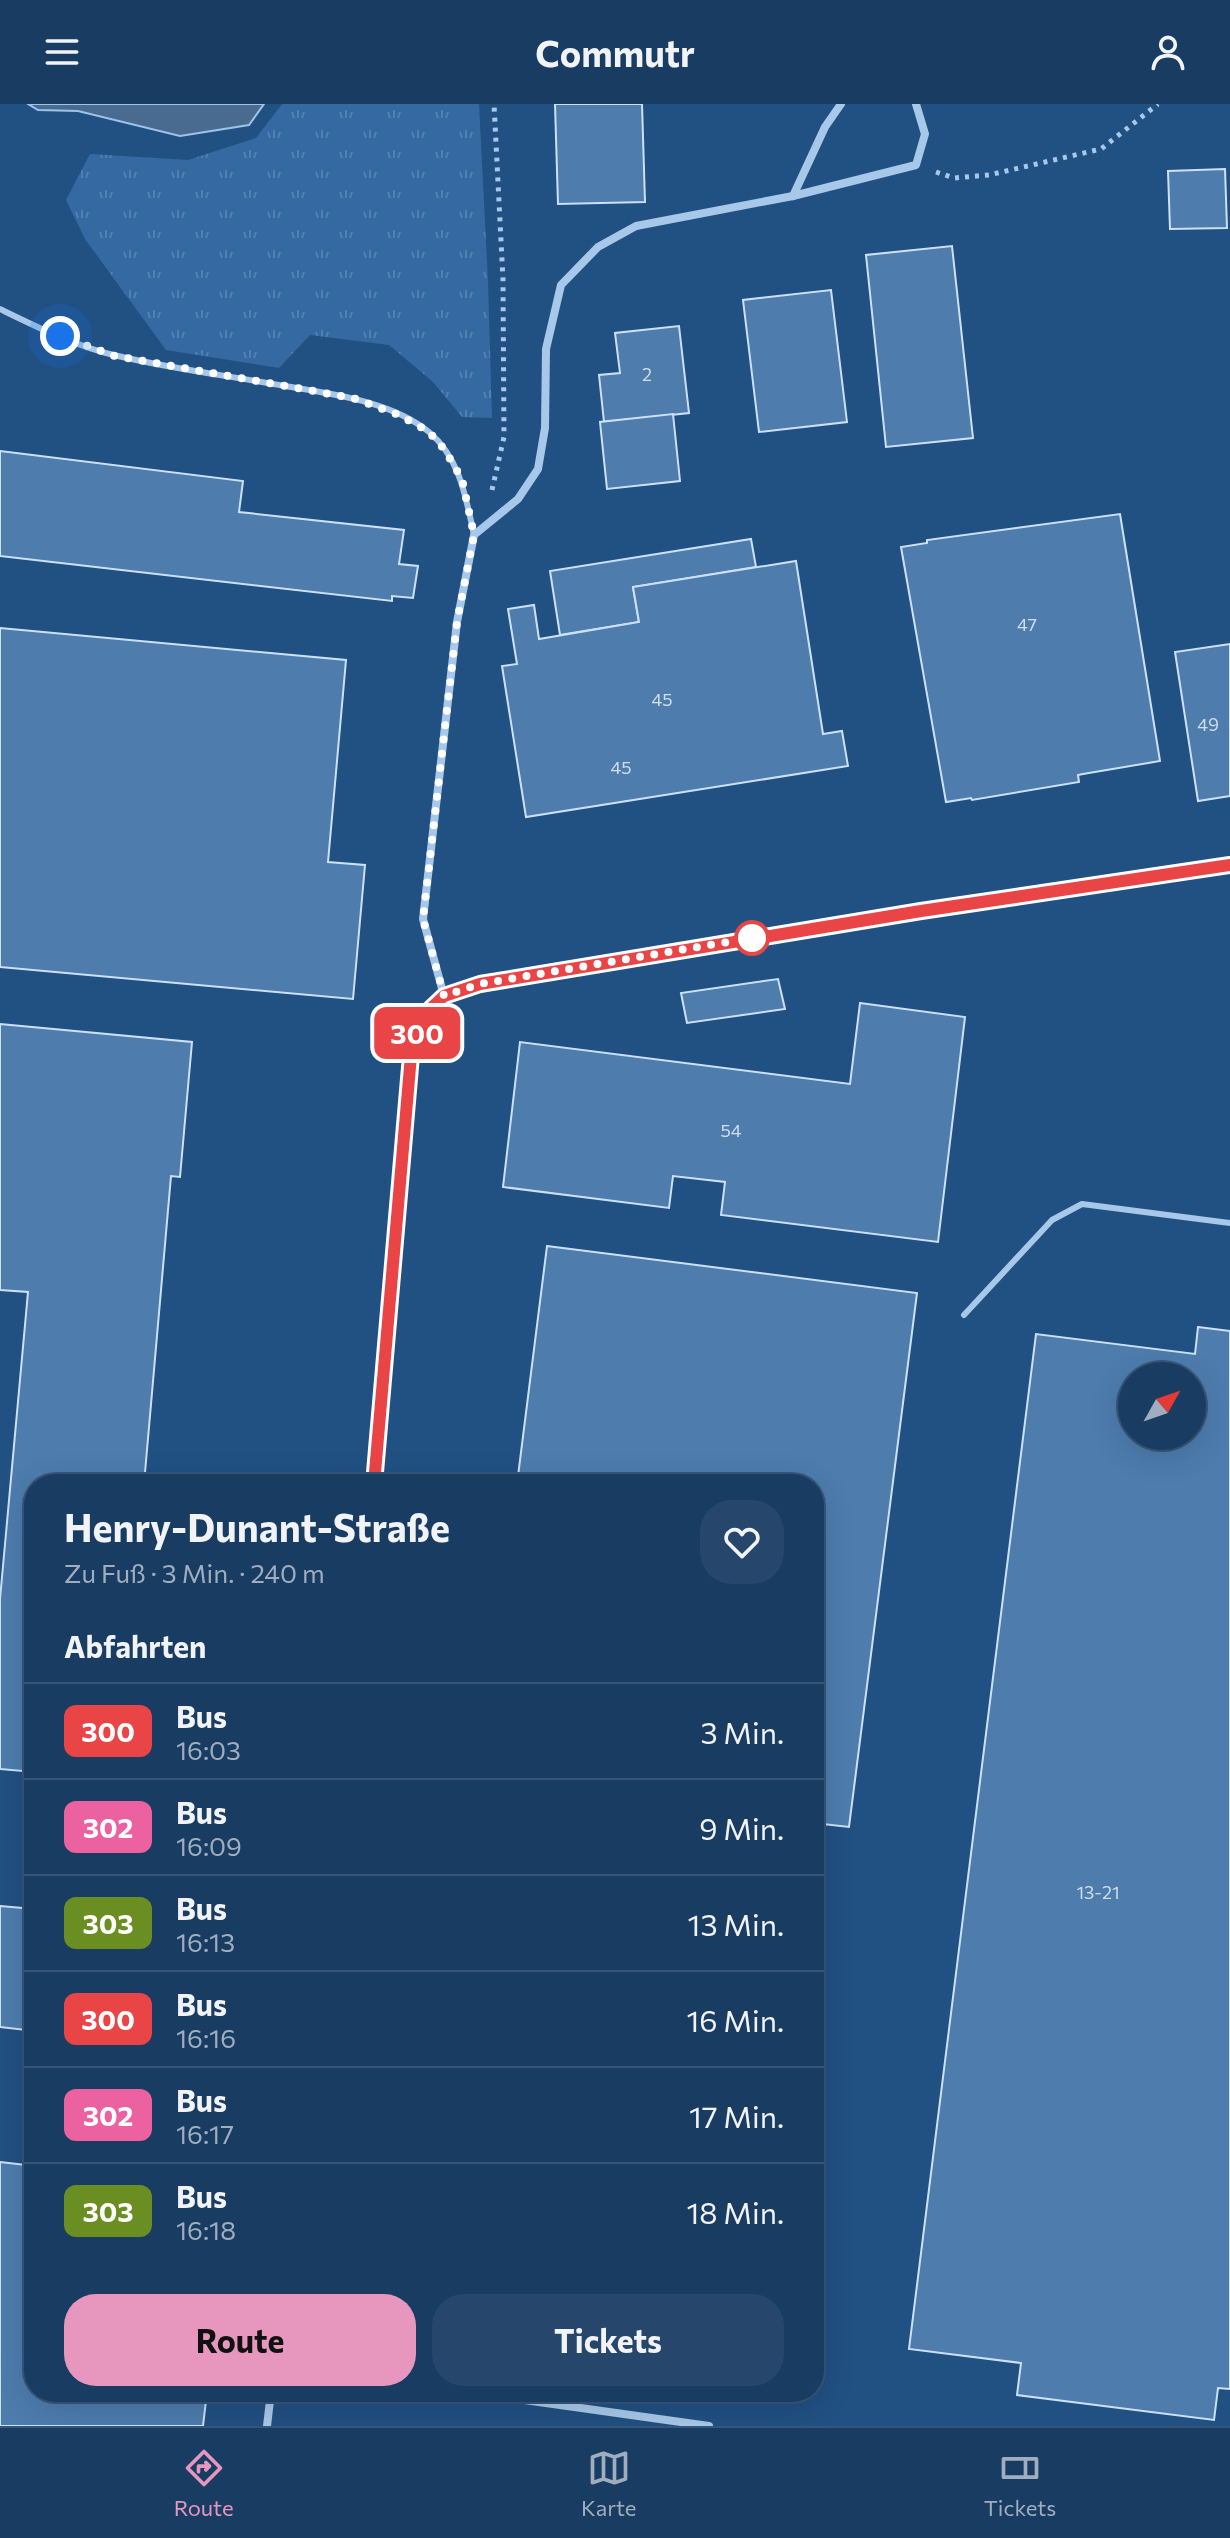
<!DOCTYPE html>
<html lang="de">
<head>
<meta charset="utf-8">
<style>
  body { margin:0; font-family:Commissioner,sans-serif; background:#26476b; color:#f1f3f6; height:100vh; display:flex; flex-direction:column; font-size:30px; white-space:nowrap }
  * { box-sizing:border-box; margin:0 }
  p { font-size:26px; color:#9fadbe }
  .icon { flex:none; width:44px; height:44px; fill:none; stroke:currentColor; stroke-width:2; stroke-linecap:round; stroke-linejoin:round }
  .map { position:relative; flex:1; overflow:hidden }
  .panel { position:absolute; left:24px; top:1370px; width:800px; height:928px; display:flex; flex-direction:column; background:#193c62; border-radius:32px; box-shadow:0 8px 32px #0002,0 0 0 2px #375677 }
  .panel>* { flex:none }
  .badge { padding:0 16px; border-radius:12px; font-size:28px; line-height:52px }
  .needle { width:52px; rotate:50deg }
  .controls { position:absolute; left:1118px; top:1258px; display:grid; gap:16px }
  .controls a { display:grid; place-items:center; width:88px; height:88px; border-radius:50%; background:#193c62; box-shadow:0 8px 32px #0002,0 0 0 2px #375677; font-size:40px }
  .you { position:absolute; width:40px; height:40px; margin:-20px; border:6px solid #fff; border-radius:50%; background:#1a73e8; box-shadow:0 0 0 12px #1a73e833 }
  .map>.badge { position:absolute; translate:-50% -50%; box-shadow:0 0 0 4px #fff }
  h2 { padding:0 40px; font-size:30px; line-height:72px }
  .round { display:grid; place-items:center; flex:none; width:84px; height:84px; border-radius:32px; background:#26476b }
  .headline { display:flex; align-items:center; justify-content:space-between; height:136px; padding:0 40px }
  h1 { font-size:38px; font-weight:700; line-height:60px }
  .cta { display:flex; gap:16px; margin-top:auto; padding:16px 40px }
  .cta a { flex:1; height:92px; border-radius:32px; background:#e797bd; color:#111; font-size:32px; font-weight:700; line-height:92px; text-align:center }
  .cta a+a { background:#26476b; color:#f1f3f6 }
  ul { padding:0; list-style:none }
  li { display:flex; align-items:center; gap:24px; height:96px; padding:0 40px; border-top:2px solid #375677 }
  li div { flex:1 }
  li b { display:block; font-size:30px }
  li em { font-style:normal }
  li .badge { min-width:88px; font-weight:700; text-align:center }
  header { display:flex; justify-content:space-between; align-items:center; height:104px; padding:0 40px; background:#193c62; font-size:36px; font-weight:700 }
  .dock { display:flex; justify-content:space-around; align-items:center; height:112px; border-top:2px solid #375677; background:#193c62; font-size:22px; color:#9fadbe }
  .dock a { display:grid; justify-items:center; gap:4px }
  .dock .on { color:#e797bd }
  .map>svg:first-child { display:block }
  .grass { fill:url(#grass-tufts) }
  .water { fill:#486b8f; stroke:#9cc3ea; stroke-width:2 }
  .building { fill:#4d7cad; stroke:#cce1f7; stroke-width:2; fill-rule:evenodd }
  .lines { fill:none; stroke-linecap:round; stroke-linejoin:round }
  .path { stroke:#a8c8e9; stroke-width:5; stroke-dasharray:4 6; stroke-linecap:butt }
  .lane { stroke:#a8c8e9; stroke-width:6 }
  .street { stroke:#a8c8e9; stroke-width:8 }
  .line-casing { stroke:#fff; stroke-width:18 }
  .line { stroke:#e94547; stroke-width:12 }
  .walk { stroke:#fff; stroke-width:8; stroke-dasharray:0 14.4 }
  .stop-dot { fill:#fff; stroke:#e94547; stroke-width:4 }
  .labels { text-anchor:middle; dominant-baseline:central; stroke-width:8; stroke-linejoin:round; paint-order:stroke }
  .number-label { font-size:18px; fill:#d2deea }
</style>
</head>
<body>
<header><svg class="icon" aria-label="menu" viewBox="0 0 24 24"><path d="M4 6h16M4 12h16M4 18h16"/></svg>Commutr<svg class="icon" aria-label="person" viewBox="0 0 24 24"><circle cx="12" cy="8" r="4"/><path d="M4 21q1-7 8-7t8 7"/></svg></header>
<div class="map">
<svg width="1230" height="2322" viewBox="0 0 1230 2322">
  <defs>
    <pattern id="grass-tufts" width="24" height="20" patternUnits="userSpaceOnUse" patternTransform="scale(2)"><rect width="24" height="20" fill="#346aa1"/><path d="M3 7l-1-3M5 7V3M7 7l1-3M15 17l-1-3M17 17v-4M19 17l1-3" fill="none" stroke="#5280af"/></pattern>
  </defs>
  <rect width="100%" height="100%" fill="#215083"/>
  <path class="grass" d="M 282,0 L 479,0 L 488,177 L 492,314 L 462,313 L 433,278 L 389,241 L 310,231 L 279,264 L 166,246 L 85,135 L 66,96 L 90,50 L 188,56 L 256,34 Z"/>
  <path class="water" d="M 28,0 L 264,0 L 249,21 L 180,32 L 78,7 L 38,6 Z"/>
  <g class="building">
    <path d="M 555,0 L 642,0 L 645,98 L 558,100 Z"/>
    <path d="M 1225,65 L 1227,124 L 1170,125 L 1168,67 Z"/>
    <path d="M 952,142 L 973,334 L 886,343 L 866,151 Z"/>
    <path d="M 831,186 L 847,318 L 759,328 L 743,196 Z"/>
    <path d="M 679,222 L 689,309 L 604,318 L 599,271 L 620,269 L 615,229 Z"/>
    <path d="M 673,310 L 680,377 L 607,385 L 600,318 Z"/>
    <path d="M 0,347 L 243,377 L 239,408 L 404,426 L 399,460 L 418,462 L 413,494 L 392,492 L 392,497 L 0,452 Z"/>
    <path d="M 1120,410 L 1160,657 L 1083,670 L 1078,671 L 1079,678 L 972,696 L 971,694 L 946,698 L 901,443 L 927,439 L 927,436 Z"/>
    <path d="M 751,435 L 756,463 L 633,483 L 639,518 L 560,531 L 550,467 Z"/>
    <path d="M 796,457 L 823,630 L 842,627 L 848,662 L 526,713 L 502,562 L 517,560 L 508,505 L 534,501 L 539,535 L 639,518 L 633,483 Z"/>
    <path d="M 0,524 L 346,556 L 328,758 L 365,761 L 353,895 L 0,863 Z"/>
    <path d="M 1230,540 L 1230,692 L 1198,697 L 1175,548 Z"/>
    <path d="M 778,875 L 785,905 L 687,919 L 681,889 Z"/>
    <path d="M 860,899 L 965,913 L 938,1138 L 721,1111 L 725,1078 L 673,1072 L 669,1104 L 503,1083 L 520,938 L 850,980 Z"/>
    <path d="M 0,920 L 192,938 L 180,1073 L 171,1072 L 144,1380 L 34,1380 L 34,1668 L 0,1665 L 0,1495 L 28,1188 L 0,1186 Z"/>
    <path d="M 547,1142 L 917,1189 L 849,1723 L 814,1719 L 814,1380 L 517,1380 Z"/>
    <path d="M 1198,1223 L 1230,1227 L 1230,2285 L 1218,2284 L 1214,2316 L 1017,2291 L 1021,2259 L 909,2245 L 1036,1230 L 1195,1250 ZM 1132,1272 L 1192,1272 L 1192,1332 L 1132,1332 Z"/>
    <path d="M 0,1802 L 34,1805 L 34,1927 L 0,1923 Z"/>
    <path d="M 0,2058 L 34,2062 L 34,2288 L 207,2288 L 203,2322 L 0,2322 Z"/>
  </g>
  <g class="lines">
    <g class="path">
      <path d="M 936,68 L 954,74 L 989,71 L 1101,45 L 1158,0"/>
      <path d="M 492,386 L 504,333 L 503,176 L 494,0"/>
    </g>
    <g class="lane">
      <path d="M 0,205 C 37,223 77,243 118,252 C 173,265 230,272 285,282 C 331,290 391,297 429,328 C 460,354 466,394 474,431"/>
      <path d="M 964,1211 L 1052,1116 L 1082,1100 L 1230,1119"/>
    </g>
    <g class="street">
      <path d="M 793,92 L 825,23 L 841,0"/>
      <path d="M 444,892 L 423,815 L 457,518 L 474,431 L 518,395 L 538,365 L 545,324 L 546,245 L 561,181 L 598,143 L 636,122 L 793,92 L 916,61 L 925,30 L 916,0"/>
      <path d="M 374,1380 L 412,940 L 426,909 L 444,892 L 480,880 L 921,807 L 1230,761"/>
      <path d="M 467,2288 L 709,2322"/>
      <path d="M 267,2322 L 271,2288"/>
    </g>
  </g>
  <g class="lines">
    <defs>
      <path id="line" d="M 374,1380 L 412,940 L 426,909 L 444,892 L 480,880 L 921,807 L 1230,761"/>
    </defs>
    <use href="#line" class="line-casing"/>
    <use href="#line" class="line"/>
    <path class="walk" d="M 60,232 L 115,252 L 353,294 L 399,311 L 428,327 L 444,345 L 462,375 L 474,431 L 457,518 L 423,815 L 444,892 L 480,880 L 757,833 L 752,834"/>
  </g>
  <circle class="stop-dot" cx="752" cy="834" r="16"/>
  <g class="labels">
    <g class="number-label">
      <text x="647" y="270">2</text>
      <text x="1027" y="520">47</text>
      <text x="662" y="595">45</text>
      <text x="1208" y="620">49</text>
      <text x="621" y="663">45</text>
      <text x="731" y="1026">54</text>
      <text x="1098" y="1788">13-21</text>
    </g>
  </g>
</svg>
<div class="controls">
<a><svg class="needle" viewBox="-14 -14 28 28"><path d="M0-13l5 13h-10z" fill="#e53935"/><path d="M0 13l5-13h-10z" fill="#9fadbe"/></svg></a>
</div>
<div class="you" style="left:60px;top:232px"></div>
<b class="badge" style="left:417px;top:929px;background:#e94547;color:#fff">300</b>
<section class="panel">
<div class="headline"><div><h1>Henry-Dunant-Straße</h1><p>Zu Fuß · 3 Min. · 240 m</p></div><a class="round"><svg class="icon" aria-label="heart" viewBox="0 0 24 24"><path d="M12 20l-8-8c-3-5 5-10 8-4 3-6 11-1 8 4z"/></svg></a></div>
<h2>Abfahrten</h2>
<ul>
<li><span class="badge" style="background:#e94547;color:#fff">300</span><div><b>Bus</b><p>16:03</p></div><em>3 Min.</em></li>
<li><span class="badge" style="background:#ec619f;color:#fff">302</span><div><b>Bus</b><p>16:09</p></div><em>9 Min.</em></li>
<li><span class="badge" style="background:#6b8e23;color:#fff">303</span><div><b>Bus</b><p>16:13</p></div><em>13 Min.</em></li>
<li><span class="badge" style="background:#e94547;color:#fff">300</span><div><b>Bus</b><p>16:16</p></div><em>16 Min.</em></li>
<li><span class="badge" style="background:#ec619f;color:#fff">302</span><div><b>Bus</b><p>16:17</p></div><em>17 Min.</em></li>
<li><span class="badge" style="background:#6b8e23;color:#fff">303</span><div><b>Bus</b><p>16:18</p></div><em>18 Min.</em></li>
</ul>
<div class="cta"><a>Route</a><a>Tickets</a></div>
</section>
</div>
<nav class="dock">
<a class="on"><svg class="icon" aria-label="directions" viewBox="0 0 24 24"><path d="M12 3l9 9-9 9-9-9zM9 14v-3h6M13 9l2 2-2 2"/></svg>Route</a>
<a><svg class="icon" aria-label="map" viewBox="0 0 24 24"><path d="M3 6l6-2 6 2 6-2v14l-6 2-6-2-6 2zM9 4v14M15 6v14"/></svg>Karte</a>
<a><svg class="icon" aria-label="tickets" viewBox="0 0 24 24"><path d="M3 7h18v10H3zM15 7v10"/></svg>Tickets</a>
</nav>
</body>
</html>
